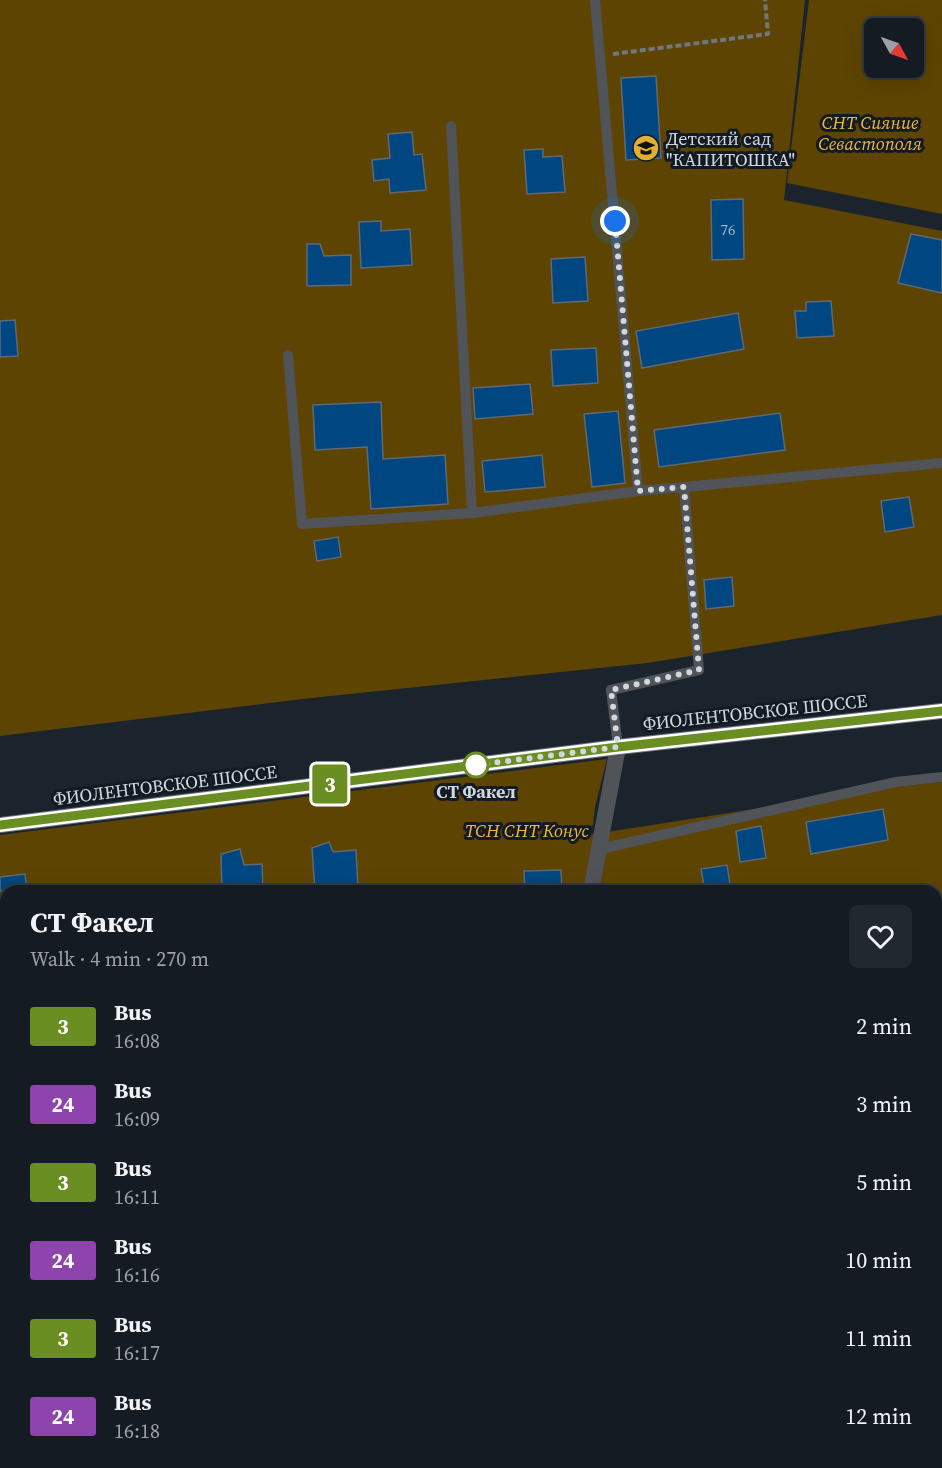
<!DOCTYPE html>
<html lang="en">
<head>
<meta charset="utf-8">
<style>
  body { margin:0; font-family:"Source Serif 4",serif; background:#21282f; color:#f1f3f6; height:100vh; display:flex; flex-direction:column; font-size:22px; white-space:nowrap }
  * { box-sizing:border-box; margin:0 }
  p { font-size:20px; color:#9da1a5 }
  .icon { flex:none; width:33px; height:33px; fill:none; stroke:currentColor; stroke-width:2; stroke-linecap:round; stroke-linejoin:round }
  .map { position:relative; flex:1; overflow:hidden }
  .drawer { position:absolute; left:0px; top:885px; width:942px; height:584px; display:flex; flex-direction:column; background:#141b22; border-radius:18px 18px 0 0; box-shadow:0 6px 24px #0002,0 0 0 2px #333940 }
  .drawer>* { flex:none }
  .badge { padding:0 12px; border-radius:4px; font-size:21px; line-height:39px }
  .needle { width:39px; rotate:130deg }
  .fabs { position:absolute; left:864px; top:18px; display:grid; gap:12px }
  .fabs a { display:grid; place-items:center; width:60px; height:60px; border-radius:9px; background:#141b22; box-shadow:0 6px 24px #0002,0 0 0 2px #333940; font-size:30px }
  .you { position:absolute; width:30px; height:30px; margin:-15px; border:4px solid #fff; border-radius:50%; background:#1a73e8; box-shadow:0 0 0 9px #1a73e833 }
  .map>.badge { position:absolute; translate:-50% -50%; box-shadow:0 0 0 3px #fff }
  .round { display:grid; place-items:center; flex:none; width:63px; height:63px; border-radius:9px; background:#21282f }
  .summary { display:flex; align-items:center; justify-content:space-between; height:102px; padding:0 30px }
  h1 { font-size:28px; font-weight:700; line-height:45px }
  ul { padding:0; list-style:none }
  li { display:flex; align-items:center; gap:18px; height:78px; padding:0 30px }
  li div { flex:1 }
  li b { display:block; font-size:22px }
  li em { font-style:normal }
  li .badge { min-width:66px; font-weight:700; text-align:center }
  .map>svg:first-child { display:block }
  .green { fill:#5e4402; fill-rule:evenodd }
  .building { fill:#004781; stroke:#5f6973; stroke-width:1.5 }
  .lines { fill:none; stroke-linecap:round; stroke-linejoin:round }
  .path { stroke:#70777f; stroke-width:4; stroke-dasharray:6 3; stroke-linecap:butt }
  .service { stroke:#505459; stroke-width:10 }
  .minor { stroke:#505459; stroke-width:16 }
  .secondary { stroke:#697077; stroke-width:16 }
  .line-casing { stroke:#fff; stroke-width:14 }
  .line { stroke:#6b8e23; stroke-width:9 }
  .walk { stroke:#d1d7dd; stroke-width:6; stroke-dasharray:0 10.8 }
  .stop-dot { fill:#fff; stroke:#6b8e23; stroke-width:3 }
  .labels { text-anchor:middle; dominant-baseline:central; stroke-width:6; stroke-linejoin:round; paint-order:stroke }
  .number-label { font-size:15px; fill:#9db3c6 }
  .park-label { font-size:18px; font-style:italic; fill:#eeb83f; stroke:#121a23 }
  .poi-label { font-size:18px; fill:#d1d7dd; stroke:#121a23; text-anchor:start }
  .street-label { font-size:18px; fill:#d1d7dd; stroke:#121a23 }
  .stop-label { font-size:18px; font-weight:bold; fill:#d1d7dd; stroke:#121a23 }
</style>
</head>
<body>
<div class="map">
<svg width="942" height="1468" viewBox="0 0 942 1468">
  <rect width="100%" height="100%" fill="#1b242d"/>
  <g class="green">
    <path d="M 0,0 L 805,0 L 784,200 L 942,231 L 942,615 L 647,663 L 302,699 L 0,736 Z"/>
    <path d="M 809,0 L 942,0 L 942,214 L 787,183 ZM 874,28 L 914,28 L 914,68 L 874,68 Z"/>
    <path d="M 607,759 L 595,807 L 593,825 L 590,826 L 588,835 L 895,787 L 942,782 L 942,1245 L 936,1245 L 936,891 L 6,891 L 6,1304 L 0,1299 L 0,835 Z"/>
    <path d="M 936,1289 L 942,1290 L 942,1468 L 819,1468 L 819,1462 L 936,1462 Z"/>
    <path d="M 0,1309 L 6,1311 L 6,1462 L 329,1462 L 331,1468 L 0,1468 Z"/>
    <path d="M 334,1463 L 812,1463 L 812,1468 L 336,1468 Z"/>
  </g>
  <g class="building">
    <path d="M 656,76 L 661,158 L 626,160 L 621,78 Z"/>
    <path d="M 412,132 L 414,155 L 422,154 L 426,190 L 390,193 L 389,179 L 374,181 L 372,160 L 390,158 L 388,134 Z"/>
    <path d="M 543,149 L 543,157 L 562,156 L 565,192 L 527,194 L 524,150 Z"/>
    <path d="M 743,199 L 744,259 L 712,260 L 711,200 Z"/>
    <path d="M 381,221 L 381,231 L 410,229 L 412,265 L 361,268 L 359,222 Z"/>
    <path d="M 911,234 L 942,240 L 942,293 L 898,283 Z"/>
    <path d="M 307,244 L 320,244 L 324,256 L 351,255 L 351,285 L 307,286 Z"/>
    <path d="M 585,257 L 588,301 L 553,303 L 551,259 Z"/>
    <path d="M 831,301 L 834,336 L 797,338 L 795,311 L 806,311 L 806,302 Z"/>
    <path d="M 738,313 L 744,349 L 642,368 L 636,331 Z"/>
    <path d="M 15,320 L 18,356 L 0,357 L 0,321 Z"/>
    <path d="M 596,348 L 598,383 L 553,386 L 551,350 Z"/>
    <path d="M 530,384 L 533,414 L 475,419 L 473,388 Z"/>
    <path d="M 381,402 L 383,459 L 445,455 L 448,504 L 371,509 L 367,447 L 315,450 L 313,405 Z"/>
    <path d="M 618,411 L 625,483 L 592,487 L 584,414 Z"/>
    <path d="M 780,413 L 785,450 L 659,467 L 654,430 Z"/>
    <path d="M 542,455 L 545,487 L 485,492 L 482,461 Z"/>
    <path d="M 909,497 L 914,527 L 885,532 L 881,501 Z"/>
    <path d="M 338,537 L 341,557 L 317,561 L 314,541 Z"/>
    <path d="M 732,577 L 734,606 L 706,609 L 704,580 Z"/>
    <path d="M 883,809 L 888,840 L 811,854 L 806,822 Z"/>
    <path d="M 761,826 L 766,858 L 740,862 L 736,831 Z"/>
    <path d="M 329,842 L 333,852 L 356,850 L 358,889 L 315,891 L 312,848 Z"/>
    <path d="M 240,849 L 244,865 L 262,864 L 263,891 L 222,891 L 221,854 Z"/>
    <path d="M 727,865 L 731,891 L 705,891 L 701,869 Z"/>
    <path d="M 561,870 L 562,891 L 525,891 L 524,871 Z"/>
    <path d="M 25,874 L 27,891 L 0,891 L 0,877 Z"/>
  </g>
  <g class="lines">
    <path class="path" d="M 613,54 L 768,34 L 765,0"/>
    <g class="service">
      <path d="M 595,0 L 638,491 L 684,487 L 699,670 L 611,690 L 618,747"/>
      <path d="M 451,126 L 472,513 L 638,491"/>
      <path d="M 288,355 L 302,524 L 472,513"/>
      <path d="M 684,487 L 942,463"/>
      <path d="M 600,849 L 896,782 L 942,777"/>
      <path d="M 0,968 L 6,974"/>
      <path d="M 0,1007 L 6,1007"/>
      <path d="M 331,1462 L 334,1468"/>
      <path d="M 492,1468 L 492,1462"/>
      <path d="M 646,1468 L 646,1462"/>
      <path d="M 804,1468 L 805,1462"/>
    </g>
    <g class="minor">
      <path d="M 591,891 L 618,747"/>
      <path d="M 936,1267 L 942,1267"/>
    </g>
    <path class="secondary" d="M 0,825 L 618,747 L 942,711"/>
  </g>
  <g class="lines">
    <defs>
      <path id="line" d="M 0,825 L 618,747 L 942,711"/>
    </defs>
    <use href="#line" class="line-casing"/>
    <use href="#line" class="line"/>
    <path class="walk" d="M 476,765 L 618,747 L 611,690 L 699,670 L 684,487 L 638,491 L 615,221"/>
  </g>
  <defs>
    <symbol id="school-disc" viewBox="-11 -11 22 22"><circle r="9.5" fill="#e3ae35" stroke="#121a23"/><path d="M0-5L7-2L0 1L-7-2ZM-4 1L0 2.5L4 1V4Q0 6-4 4Z" fill="#111"/></symbol>
  </defs>
  <g fill-rule="evenodd">
    <use href="#school-disc" x="631" y="133" width="30" height="30"/>
  </g>
  <circle class="stop-dot" cx="476" cy="765" r="12"/>
  <g class="labels">
    <g class="number-label">
      <text x="728" y="229">76</text>
    </g>
    <g class="park-label">
      <text x="870" y="122">СНТ Сияние<tspan x="870" dy="21">Севастополя</tspan></text>
      <text x="527" y="830">ТСН СНТ Конус</text>
    </g>
    <g class="poi-label">
      <text x="666" y="138">Детский сад<tspan x="666" dy="21">"КАПИТОШКА"</tspan></text>
    </g>
    <g class="street-label">
      <text transform="translate(755 712) rotate(-6)">ФИОЛЕНТОВСКОЕ ШОССЕ</text>
      <text transform="translate(165 785) rotate(-7)">ФИОЛЕНТОВСКОЕ ШОССЕ</text>
    </g>
    <g class="stop-label">
      <text x="476" y="791">СТ Факел</text>
    </g>
  </g>
</svg>
<div class="fabs">
<a><svg class="needle" viewBox="-14 -14 28 28"><path d="M0-13l5 13h-10z" fill="#e53935"/><path d="M0 13l5-13h-10z" fill="#9da1a5"/></svg></a>
</div>
<div class="you" style="left:615px;top:221px"></div>
<b class="badge" style="left:330px;top:784px;background:#6b8e23;color:#fff">3</b>
<section class="drawer">
<div class="summary"><div><h1>СТ Факел</h1><p>Walk · 4 min · 270 m</p></div><a class="round"><svg class="icon" aria-label="heart" viewBox="0 0 24 24"><path d="M12 20l-8-8c-3-5 5-10 8-4 3-6 11-1 8 4z"/></svg></a></div>
<ul>
<li><span class="badge" style="background:#6b8e23;color:#fff">3</span><div><b>Bus</b><p>16:08</p></div><em>2 min</em></li>
<li><span class="badge" style="background:#8e44ad;color:#fff">24</span><div><b>Bus</b><p>16:09</p></div><em>3 min</em></li>
<li><span class="badge" style="background:#6b8e23;color:#fff">3</span><div><b>Bus</b><p>16:11</p></div><em>5 min</em></li>
<li><span class="badge" style="background:#8e44ad;color:#fff">24</span><div><b>Bus</b><p>16:16</p></div><em>10 min</em></li>
<li><span class="badge" style="background:#6b8e23;color:#fff">3</span><div><b>Bus</b><p>16:17</p></div><em>11 min</em></li>
<li><span class="badge" style="background:#8e44ad;color:#fff">24</span><div><b>Bus</b><p>16:18</p></div><em>12 min</em></li>
</ul>
</section>
</div>
</body>
</html>
